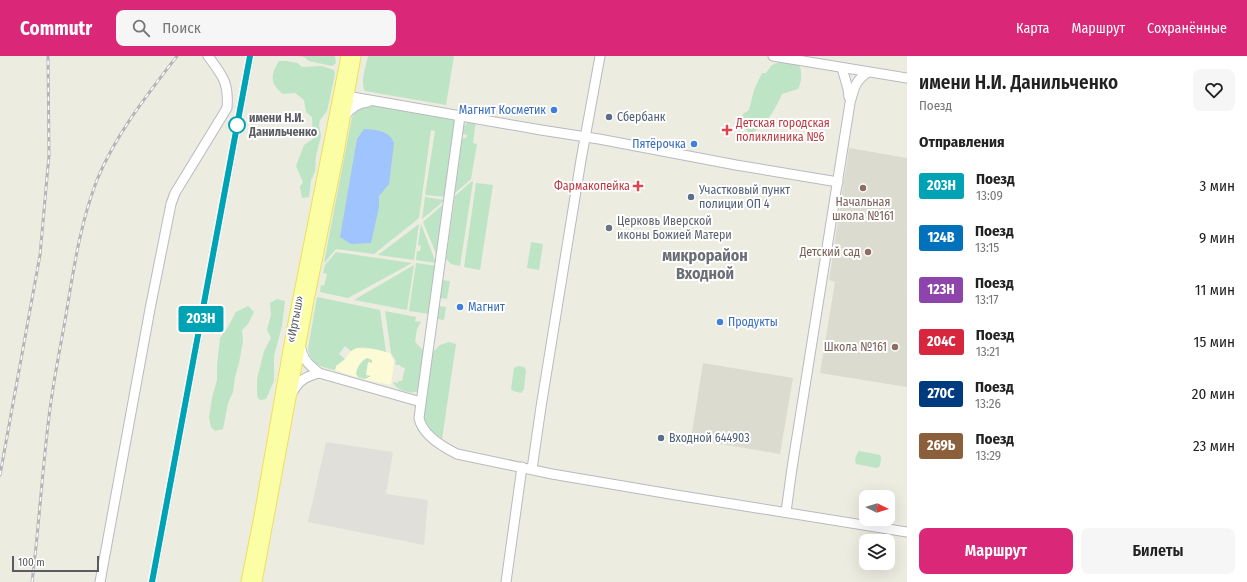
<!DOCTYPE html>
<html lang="ru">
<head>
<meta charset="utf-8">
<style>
  body { margin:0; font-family:"Fira Sans Condensed",sans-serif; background:#f6f6f6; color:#222; height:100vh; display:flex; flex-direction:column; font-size:15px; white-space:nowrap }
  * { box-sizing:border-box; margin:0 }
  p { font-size:13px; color:#767676 }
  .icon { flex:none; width:22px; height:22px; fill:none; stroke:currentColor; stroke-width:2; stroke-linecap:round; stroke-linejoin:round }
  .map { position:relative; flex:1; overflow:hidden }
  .details { display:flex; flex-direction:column; background:#fff; width:340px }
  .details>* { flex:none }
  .badge { padding:0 8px; border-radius:3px; font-size:14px; line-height:26px }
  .needle { width:26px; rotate:95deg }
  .tools { position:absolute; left:859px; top:434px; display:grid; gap:8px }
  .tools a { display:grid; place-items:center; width:36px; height:36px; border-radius:8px; background:#fff; box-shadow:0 4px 16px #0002; font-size:20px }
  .scale { position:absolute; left:12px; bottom:10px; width:87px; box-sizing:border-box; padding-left:4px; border:2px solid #5a5c62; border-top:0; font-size:11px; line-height:14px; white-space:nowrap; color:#5a5c62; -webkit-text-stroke:3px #fff; paint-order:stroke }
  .map>.badge { position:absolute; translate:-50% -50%; box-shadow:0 0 0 2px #fff }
  h2 { padding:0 12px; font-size:15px; line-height:36px }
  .round { display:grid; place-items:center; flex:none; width:42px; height:42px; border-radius:8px; background:#f6f6f6 }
  .head { display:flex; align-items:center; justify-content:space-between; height:68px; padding:0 12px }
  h1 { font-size:19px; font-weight:600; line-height:30px }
  .primary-button { display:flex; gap:8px; margin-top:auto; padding:8px 12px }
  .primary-button a { flex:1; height:46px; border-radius:8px; background:#db2777; color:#fff; font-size:16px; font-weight:600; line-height:46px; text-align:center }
  .primary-button a+a { background:#f6f6f6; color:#222 }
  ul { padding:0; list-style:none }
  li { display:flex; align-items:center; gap:12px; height:52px; padding:0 12px }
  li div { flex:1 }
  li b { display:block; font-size:15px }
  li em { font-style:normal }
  li .badge { min-width:44px; font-weight:700; text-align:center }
  header { display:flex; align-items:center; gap:24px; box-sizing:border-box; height:56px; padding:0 20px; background:#db2777; color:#fff }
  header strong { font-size:19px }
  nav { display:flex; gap:22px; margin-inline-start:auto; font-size:14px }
  .search { width:280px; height:36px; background:#f6f6f6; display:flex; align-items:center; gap:10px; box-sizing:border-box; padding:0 14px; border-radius:8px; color:#767676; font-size:15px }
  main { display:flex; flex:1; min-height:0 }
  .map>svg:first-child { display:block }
  .commercial { fill:#fdfbd5 }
  .industrial { fill:#e0dfd9 }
  .education { fill:#dcdbcf }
  .green { fill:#bde4c4 }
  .water { fill:#a0c4fe }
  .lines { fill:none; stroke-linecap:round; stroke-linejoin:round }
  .minor-casing { stroke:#b9bac0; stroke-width:11 }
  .major-casing { stroke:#efe058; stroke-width:13 }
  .minor { stroke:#fff; stroke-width:9 }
  .major { stroke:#fcfea5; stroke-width:11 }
  .rail-casing { stroke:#b4b5b5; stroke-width:3 }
  .rail { stroke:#fff; stroke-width:1.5; stroke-dasharray:4.5; stroke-linecap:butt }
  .line-casing { stroke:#fff; stroke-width:9 }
  .line { stroke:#00a3b4; stroke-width:6 }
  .shop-dot { fill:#3f7fe0; stroke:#fff; stroke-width:1.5 }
  .service-dot { fill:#5c6f8a; stroke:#fff; stroke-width:1.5 }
  .stop-dot { fill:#fff; stroke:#00a3b4; stroke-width:2 }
  .health-dot { fill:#e0444e; stroke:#fff; stroke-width:1.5 }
  .education-dot { fill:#8d6e63; stroke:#fff; stroke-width:1.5 }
  .worship-dot { fill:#6b7280; stroke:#fff; stroke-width:1.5 }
  .labels { text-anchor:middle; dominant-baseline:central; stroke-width:4; stroke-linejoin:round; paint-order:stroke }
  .shop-label { font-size:12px; fill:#366cbe; stroke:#fff; text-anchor:end }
  .service-label { font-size:12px; fill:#4e5e75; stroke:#fff; text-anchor:start }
  .stop-label { font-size:12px; font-weight:bold; fill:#5a5c62; stroke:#fff; text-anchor:start }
  .health-label { font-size:12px; fill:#be3a42; stroke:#fff; text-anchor:start }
  .education-label { font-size:12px; fill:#785e54; stroke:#fff; text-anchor:end }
  .worship-label { font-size:12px; fill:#5b616d; stroke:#fff; text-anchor:start }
  .street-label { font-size:12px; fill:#5a5c62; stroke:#fff }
  .district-label { font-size:16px; font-weight:bold; fill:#6b6e74; stroke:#fff }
</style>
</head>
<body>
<header>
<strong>Commutr</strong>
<div class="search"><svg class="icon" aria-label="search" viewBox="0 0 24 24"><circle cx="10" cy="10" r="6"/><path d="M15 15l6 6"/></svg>Поиск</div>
<nav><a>Карта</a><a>Маршрут</a><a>Сохранённые</a></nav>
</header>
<main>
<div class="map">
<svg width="907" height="526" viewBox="0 0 907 526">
  <rect width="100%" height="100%" fill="#ecece1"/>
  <path class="commercial" d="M 357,292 L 379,294 L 390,297 L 394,306 L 391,329 L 362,323 L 335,314 L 336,310 L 344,304 L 353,293 Z"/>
  <path class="industrial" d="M 326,386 L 393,396 L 386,438 L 428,444 L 424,489 L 308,466 Z"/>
  <g class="education">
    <path d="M 849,92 L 907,102 L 907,331 L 820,317 L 835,226 L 829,224 Z"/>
    <path d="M 703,307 L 793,322 L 780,398 L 691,383 Z"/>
  </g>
  <g class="green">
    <path d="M 299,0 L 335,0 L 336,7 L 332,10 L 309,5 L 304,1 Z"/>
    <path d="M 368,0 L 454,0 L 446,49 L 365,35 C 360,26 366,10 368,0 Z"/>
    <path d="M 279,5 L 286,5 L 297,7 L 302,11 L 322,10 L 334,14 L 335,18 L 327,55 L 320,64 L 319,69 L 321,80 L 316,100 L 315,116 L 311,124 L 309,141 L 302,142 L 300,131 L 303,126 L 296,110 L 304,89 L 313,83 L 312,61 L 306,56 L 304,44 L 295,37 L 283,38 C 270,27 270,20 279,5 Z"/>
    <path d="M 782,5 L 797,6 C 803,13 802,25 798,33 L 782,38 C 777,50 764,74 750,77 L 746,74 L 741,62 L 743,58 L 749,54 L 754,34 L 762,17 L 766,17 L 772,9 Z"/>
    <path d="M 370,49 L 453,62 L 456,69 L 451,91 L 450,102 L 451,110 L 446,141 L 425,139 L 435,75 L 431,74 L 419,162 L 374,198 L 336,193 L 324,207 L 352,61 C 357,53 361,51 370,49 Z"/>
    <path d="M 469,65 L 476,65 L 473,87 L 477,88 L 471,123 L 455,137 L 462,85 L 463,82 L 466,82 L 467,79 L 463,78 L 464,70 Z"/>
    <path d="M 472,125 L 473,126 L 460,210 L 451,208 L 446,203 L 455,140 Z"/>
    <path d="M 476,127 L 493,129 L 480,214 L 464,211 Z"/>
    <path d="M 425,141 L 445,144 L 422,163 Z"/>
    <path d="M 447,145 L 439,205 L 423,166 Z"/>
    <path d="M 419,168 L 414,204 L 378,199 Z"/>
    <path d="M 421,168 L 436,207 L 416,204 L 417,195 L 420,195 L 421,190 L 418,189 Z"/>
    <path d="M 531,186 L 543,188 L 539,214 L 527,212 Z"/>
    <path d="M 336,196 L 412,207 L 348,242 L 320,236 L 321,229 L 324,230 L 327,218 L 323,217 L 325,209 Z"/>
    <path d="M 416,207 L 438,210 L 430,258 L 409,255 Z"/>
    <path d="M 414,209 L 407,254 L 354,244 Z"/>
    <path d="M 443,224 L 450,225 L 447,243 L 440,242 Z"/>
    <path d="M 317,241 L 380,254 L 386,296 C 376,293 359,288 351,295 L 345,290 L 339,298 L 345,303 L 336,310 L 335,314 C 321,311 311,309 308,293 Z"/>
    <path d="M 277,243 L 285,245 L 282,270 L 274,300 L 274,325 L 266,343 L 260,344 L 258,342 L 257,338 L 257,323 L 264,295 L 271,282 L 267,274 L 271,259 L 270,247 Z"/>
    <path d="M 248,250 L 254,256 L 248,268 L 242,274 L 243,285 L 239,307 L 235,321 L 233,336 L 228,347 L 223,373 L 215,375 L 211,371 L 209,361 L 212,342 L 217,324 L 217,309 L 220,282 L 228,271 L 236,256 Z"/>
    <path d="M 439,250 L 446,251 L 444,264 L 437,263 Z"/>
    <path d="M 385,255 L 416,261 L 415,265 L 421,266 L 417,273 L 415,286 L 422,293 L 426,295 L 420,332 C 419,334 418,336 415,336 C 409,338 395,333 393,326 L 398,327 L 398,325 L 402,325 L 405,312 L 401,311 L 400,309 L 395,309 L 396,305 L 391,297 Z"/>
    <path d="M 449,286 L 456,288 L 442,383 L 430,373 L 423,362 L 433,296 L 440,289 Z"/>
    <path d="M 367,302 L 372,304 L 372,307 L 368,306 L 366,319 L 371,320 L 365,323 L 359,322 L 356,318 C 357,311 361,305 367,302 Z"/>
    <path d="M 518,310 L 524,311 L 526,314 L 524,333 L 521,337 L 513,335 L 511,333 L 514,312 Z"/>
    <path d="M 859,395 L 880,399 L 881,402 L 880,410 L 877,412 L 856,408 C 854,405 856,398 859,395 Z"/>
  </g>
  <path class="water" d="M 364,73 C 376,74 389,74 394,87 L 389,128 L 379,140 L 379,151 L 371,187 L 351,188 L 340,181 L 357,83 Z"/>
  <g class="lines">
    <defs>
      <g id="minor">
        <path d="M 773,0 L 907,22"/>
        <path d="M 842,12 L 848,33 L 849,41"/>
        <path d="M 341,39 L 541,74 L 599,83 L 736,109 L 838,126"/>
        <path d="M 460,60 L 419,362 C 422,379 443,391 457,398 L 552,418 L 676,439 L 907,476"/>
        <path d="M 344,61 C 350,52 357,47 368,46"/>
        <path d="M 300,289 C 303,304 308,308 319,317 L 421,346"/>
        <path d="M 292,337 C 299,324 305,321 319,317"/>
        <path d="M 532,413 L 541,351 L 581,104 L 600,0"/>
        <path d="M 786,456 L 792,412 L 850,47 C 854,32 855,25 868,16"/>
        <path d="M 100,526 L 150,253 L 171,148 L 175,137 L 227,52 C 229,27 223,20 208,0"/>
        <path d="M 506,526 L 522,411"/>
      </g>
      <g id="major">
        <path d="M 247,526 L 260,460 L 292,277 L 347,0"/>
        <path d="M 256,526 L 308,244 L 337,102 L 355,0"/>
      </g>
    </defs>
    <use href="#minor" class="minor-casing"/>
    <use href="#major" class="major-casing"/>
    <use href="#minor" class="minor"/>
    <use href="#major" class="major"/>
    <defs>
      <g id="rail">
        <path d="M 0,419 L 40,199 L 49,99 L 48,0"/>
        <path d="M 32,526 C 39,471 42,416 49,361 C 53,325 61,289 67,253 C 74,210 81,165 97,124 C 116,78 147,39 177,0"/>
        <path d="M 155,526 L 253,0"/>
      </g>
    </defs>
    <use href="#rail" class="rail-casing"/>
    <use href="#rail" class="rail"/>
  </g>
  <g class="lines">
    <defs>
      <path id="line" d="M 152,526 L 250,0"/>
    </defs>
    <use href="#line" class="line-casing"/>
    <use href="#line" class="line"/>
  </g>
  <g class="shop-dot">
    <circle cx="554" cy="54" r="4"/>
    <circle cx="694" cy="88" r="4"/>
    <circle cx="460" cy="251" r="4"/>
    <circle cx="720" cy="266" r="4"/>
  </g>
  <g class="service-dot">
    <circle cx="609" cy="61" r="4"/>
    <circle cx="691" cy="141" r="4"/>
    <circle cx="661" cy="382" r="4"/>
  </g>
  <circle class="stop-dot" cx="237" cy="69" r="8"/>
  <g class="health-dot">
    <path d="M725 68h4v4h4v4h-4v4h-4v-4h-4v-4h4z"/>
    <path d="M636 124h4v4h4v4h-4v4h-4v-4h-4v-4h4z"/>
  </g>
  <g class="education-dot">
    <circle cx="863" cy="132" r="4"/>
    <circle cx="868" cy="196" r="4"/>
    <circle cx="895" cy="291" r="4"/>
  </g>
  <circle class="worship-dot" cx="609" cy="172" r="4"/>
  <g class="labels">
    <g class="shop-label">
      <text x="546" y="54">Магнит Косметик</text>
      <text x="686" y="88">Пятёрочка</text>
      <text x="468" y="251" text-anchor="start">Магнит</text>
      <text x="728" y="266" text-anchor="start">Продукты</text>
    </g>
    <g class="service-label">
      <text x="617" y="61">Сбербанк</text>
      <text x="699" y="134">Участковый пункт<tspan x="699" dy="14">полиции ОП 4</tspan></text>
      <text x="669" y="382">Входной 644903</text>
    </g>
    <g class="stop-label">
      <text x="249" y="62">имени Н.И.<tspan x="249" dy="14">Данильченко</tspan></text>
    </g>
    <g class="health-label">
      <text x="736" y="67">Детская городская<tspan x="736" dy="14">поликлиника №6</tspan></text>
      <text x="630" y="130" text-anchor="end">Фармакопейка</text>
    </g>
    <g class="education-label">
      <text x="863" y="146" text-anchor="middle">Начальная<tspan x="863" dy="14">школа №161</tspan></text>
      <text x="860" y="196">Детский сад</text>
      <text x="887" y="291">Школа №161</text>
    </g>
    <g class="worship-label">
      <text x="617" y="165">Церковь Иверской<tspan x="617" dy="14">иконы Божией Матери</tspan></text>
    </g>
    <g class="street-label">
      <text transform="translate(295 263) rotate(-79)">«Иртыш»</text>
    </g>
    <g class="district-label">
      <text x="705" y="199">микрорайон<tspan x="705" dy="18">Входной</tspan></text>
    </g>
  </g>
</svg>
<div class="tools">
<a><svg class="needle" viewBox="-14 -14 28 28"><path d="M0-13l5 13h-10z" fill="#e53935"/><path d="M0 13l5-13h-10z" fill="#767676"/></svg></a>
<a><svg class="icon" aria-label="layers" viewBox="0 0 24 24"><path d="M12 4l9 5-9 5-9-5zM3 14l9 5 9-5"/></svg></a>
</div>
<div class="scale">100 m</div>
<b class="badge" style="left:201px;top:263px;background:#00a3b4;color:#fff">203Н</b>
</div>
<section class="details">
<div class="head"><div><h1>имени Н.И. Данильченко</h1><p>Поезд</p></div><a class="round"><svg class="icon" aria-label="heart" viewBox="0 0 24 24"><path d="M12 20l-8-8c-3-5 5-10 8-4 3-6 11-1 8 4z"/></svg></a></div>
<h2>Отправления</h2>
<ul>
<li><span class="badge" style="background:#00a3b4;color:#fff">203Н</span><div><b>Поезд</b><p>13:09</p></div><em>3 мин</em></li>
<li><span class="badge" style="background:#0072bc;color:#fff">124В</span><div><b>Поезд</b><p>13:15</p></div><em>9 мин</em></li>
<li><span class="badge" style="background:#8e44ad;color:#fff">123Н</span><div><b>Поезд</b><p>13:17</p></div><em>11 мин</em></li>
<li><span class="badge" style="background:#d7263d;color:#fff">204С</span><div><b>Поезд</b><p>13:21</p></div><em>15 мин</em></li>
<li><span class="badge" style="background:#003b80;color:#fff">270С</span><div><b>Поезд</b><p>13:26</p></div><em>20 мин</em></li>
<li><span class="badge" style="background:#8b5e3c;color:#fff">269Ь</span><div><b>Поезд</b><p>13:29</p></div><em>23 мин</em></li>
</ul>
<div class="primary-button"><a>Маршрут</a><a>Билеты</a></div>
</section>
</main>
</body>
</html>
